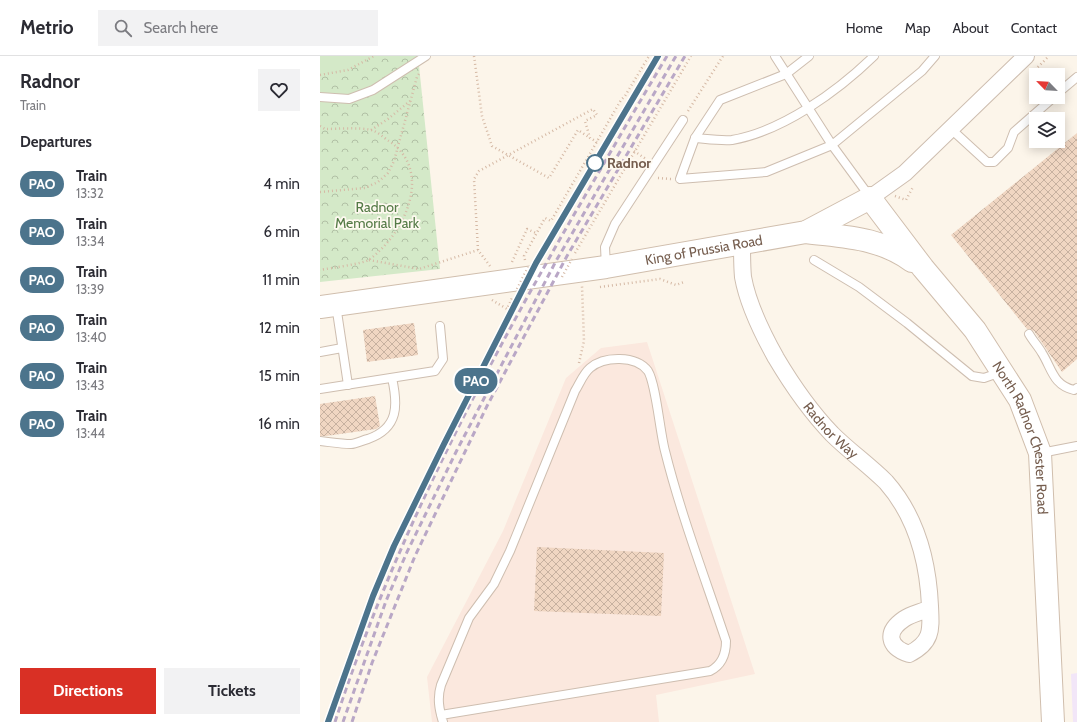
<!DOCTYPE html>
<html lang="en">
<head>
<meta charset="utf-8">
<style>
  body { margin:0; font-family:Cabin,sans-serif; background:#f2f2f3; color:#2b2b33; height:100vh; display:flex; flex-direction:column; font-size:15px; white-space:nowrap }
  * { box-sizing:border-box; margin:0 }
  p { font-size:13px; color:#7c7c81 }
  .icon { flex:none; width:22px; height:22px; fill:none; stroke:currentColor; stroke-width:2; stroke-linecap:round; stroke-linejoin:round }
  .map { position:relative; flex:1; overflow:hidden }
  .side { display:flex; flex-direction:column; background:#fff; width:320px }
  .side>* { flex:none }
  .badge { padding:0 8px; border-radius:13px; font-size:14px; line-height:26px }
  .needle { width:26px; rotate:295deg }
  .controls { position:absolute; left:709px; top:12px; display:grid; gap:8px }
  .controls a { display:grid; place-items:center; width:36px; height:36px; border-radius:0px; background:#fff; box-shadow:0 2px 10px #0003; font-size:20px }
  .map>.badge { position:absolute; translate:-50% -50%; box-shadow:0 0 0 2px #fff }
  h2 { padding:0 20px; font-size:15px; line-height:36px }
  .round { display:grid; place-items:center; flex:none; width:42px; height:42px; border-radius:0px; background:#f2f2f3 }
  .head { display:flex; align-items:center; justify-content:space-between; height:68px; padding:0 20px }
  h1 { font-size:19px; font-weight:800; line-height:30px }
  .action { display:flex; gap:8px; margin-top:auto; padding:8px 20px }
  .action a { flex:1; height:46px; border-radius:0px; background:#d93025; color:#fff; font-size:16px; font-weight:800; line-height:46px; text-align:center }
  .action a+a { background:#f2f2f3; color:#2b2b33 }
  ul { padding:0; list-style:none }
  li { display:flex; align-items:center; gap:12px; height:48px; padding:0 20px }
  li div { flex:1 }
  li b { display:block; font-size:15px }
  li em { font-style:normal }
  li .badge { min-width:44px; font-weight:700; text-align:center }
  header { display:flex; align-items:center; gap:24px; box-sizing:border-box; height:56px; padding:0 20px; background:#fff; border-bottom:1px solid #e1e1e2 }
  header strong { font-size:19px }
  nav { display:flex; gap:22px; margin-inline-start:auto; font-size:14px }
  .search { width:280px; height:36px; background:#f2f2f3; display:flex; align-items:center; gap:10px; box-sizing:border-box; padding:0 14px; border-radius:0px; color:#7c7c81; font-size:15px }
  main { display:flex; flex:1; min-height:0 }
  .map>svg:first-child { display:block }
  .commercial { fill:#fbe8de }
  .education { fill:#f2e6f8 }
  .forest { fill:url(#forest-crowns) }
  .pitch { fill:#d4e9c8 }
  .building { fill:url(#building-cross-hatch) }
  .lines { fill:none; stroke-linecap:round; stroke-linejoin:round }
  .service-casing { stroke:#cebeb0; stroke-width:10 }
  .minor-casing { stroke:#cebeb0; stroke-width:18 }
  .secondary-casing { stroke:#d0bead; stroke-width:24 }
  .path { stroke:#d5b9a5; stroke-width:2.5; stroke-dasharray:1 3; stroke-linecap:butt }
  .service { stroke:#fff; stroke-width:8 }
  .minor { stroke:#fff; stroke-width:16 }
  .secondary { stroke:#fff; stroke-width:22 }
  .rail { stroke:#b9a7c6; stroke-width:3; stroke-dasharray:6 4; stroke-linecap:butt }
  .path-bridge { stroke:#d5b9a5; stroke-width:2.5; stroke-dasharray:1 3; stroke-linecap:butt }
  .line-casing { stroke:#fff; stroke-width:9 }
  .line { stroke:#4c748c; stroke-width:6 }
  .stop-dot { fill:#fff; stroke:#4c748c; stroke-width:2 }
  .labels { text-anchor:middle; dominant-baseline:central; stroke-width:3.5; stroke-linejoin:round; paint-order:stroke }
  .stop-label { font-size:14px; font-weight:bold; fill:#755d4e; stroke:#fef9f0; text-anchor:start }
  .park-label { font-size:14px; fill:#547a46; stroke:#fef9f0 }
  .street-label { font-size:14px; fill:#755d4e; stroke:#fef9f0 }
</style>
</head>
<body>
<header>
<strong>Metrio</strong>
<div class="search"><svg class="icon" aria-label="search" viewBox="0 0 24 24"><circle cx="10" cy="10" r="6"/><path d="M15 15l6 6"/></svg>Search here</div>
<nav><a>Home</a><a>Map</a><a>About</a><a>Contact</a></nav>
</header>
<main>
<section class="side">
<div class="head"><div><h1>Radnor</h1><p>Train</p></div><a class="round"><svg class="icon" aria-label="heart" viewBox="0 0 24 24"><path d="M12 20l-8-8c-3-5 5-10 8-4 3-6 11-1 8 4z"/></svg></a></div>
<h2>Departures</h2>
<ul>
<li><span class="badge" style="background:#4c748c;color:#fff">PAO</span><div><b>Train</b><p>13:32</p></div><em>4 min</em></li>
<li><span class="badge" style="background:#4c748c;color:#fff">PAO</span><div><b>Train</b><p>13:34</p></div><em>6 min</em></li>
<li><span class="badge" style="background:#4c748c;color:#fff">PAO</span><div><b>Train</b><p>13:39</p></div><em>11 min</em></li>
<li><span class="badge" style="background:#4c748c;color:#fff">PAO</span><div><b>Train</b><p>13:40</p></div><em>12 min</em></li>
<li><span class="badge" style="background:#4c748c;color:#fff">PAO</span><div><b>Train</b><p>13:43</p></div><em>15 min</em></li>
<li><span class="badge" style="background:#4c748c;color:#fff">PAO</span><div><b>Train</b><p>13:44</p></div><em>16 min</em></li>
</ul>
<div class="action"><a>Directions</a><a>Tickets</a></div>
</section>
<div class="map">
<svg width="757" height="666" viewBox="0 0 757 666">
  <defs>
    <pattern id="forest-crowns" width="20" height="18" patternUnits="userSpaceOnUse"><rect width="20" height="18" fill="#d4e9c8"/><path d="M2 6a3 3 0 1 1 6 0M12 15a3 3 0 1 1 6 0" fill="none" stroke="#b1c0a5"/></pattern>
    <pattern id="building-cross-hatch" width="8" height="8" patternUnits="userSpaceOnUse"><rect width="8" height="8" fill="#f0d6c2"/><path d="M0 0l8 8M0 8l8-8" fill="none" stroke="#c7b1a0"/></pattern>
  </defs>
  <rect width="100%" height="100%" fill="#fcf5ea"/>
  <path class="commercial" d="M 327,286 L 435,618 L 336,639 L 339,666 L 112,666 L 107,621 L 183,475 L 246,322 L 281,292 Z"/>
  <path class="education" d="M 757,617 L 757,666 L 753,666 L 751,618 Z"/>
  <path class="forest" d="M 0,0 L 98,0 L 120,213 L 0,226 Z"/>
  <path class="pitch" d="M 0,0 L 54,0 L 28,14 L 0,19 Z"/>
  <g class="building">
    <path d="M 757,77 L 757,303 L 742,316 L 714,275 L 707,273 L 631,179 Z"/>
    <path d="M 94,267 L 98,299 L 47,306 L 43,274 Z"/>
    <path d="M 55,340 L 60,370 L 56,373 L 6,380 L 0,380 L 0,348 Z"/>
    <path d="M 217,491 L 344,497 L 341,560 L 214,555 Z"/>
  </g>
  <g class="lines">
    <defs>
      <g id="service">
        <path d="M 455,0 L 512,89 L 550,141"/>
        <path d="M 489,0 L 466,18 L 400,44 L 375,82 L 360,123 L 446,116 L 512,89 L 602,15 L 615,0"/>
        <path d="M 738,37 L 757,21"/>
        <path d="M 0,41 L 29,43 L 53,34 L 106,0"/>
        <path d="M 631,73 L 667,106 L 674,106 L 688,92 L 694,76 L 734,41"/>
        <path d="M 375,82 C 387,83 401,85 412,84 C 463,75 518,35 554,0"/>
        <path d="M 494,204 L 539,231 L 587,267 L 652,320 L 664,322 L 681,316"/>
        <path d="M 286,211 L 285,191 L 295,168 L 363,64"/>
        <path d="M 16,249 L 28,329"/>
        <path d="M 709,278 C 713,285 718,290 722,297 C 732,313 733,329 754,334 L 757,332"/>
        <path d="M 0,296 L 22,292"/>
        <path d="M 0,333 L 115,315 L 123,303 L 120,270"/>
        <path d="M 0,385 C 10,386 21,388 31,388 C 36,388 43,384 48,383 C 79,372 78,349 72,322"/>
        <path d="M 721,397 L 757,390"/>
        <path d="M 121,659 L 390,615 C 402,609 406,598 406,585 C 385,522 361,459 345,395 C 340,377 336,328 328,315 C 316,299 284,300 270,312 C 263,318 260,327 255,335 L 190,495 L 174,528 L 149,562 L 121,629 C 117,642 119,653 123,666"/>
      </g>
      <g id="minor">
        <path d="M 550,142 L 585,117 L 706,0"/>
        <path id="s1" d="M 422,187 C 422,198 422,210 423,221 C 428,249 442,277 456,302 C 472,329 490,355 512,378 C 529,395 549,409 566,426 C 596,460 608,506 610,550 C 611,573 613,586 589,598 C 568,591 565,576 584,563 C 591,558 602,556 610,552"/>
      </g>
      <g id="secondary">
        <path d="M 486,176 C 525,181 559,181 592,205"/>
        <path id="s2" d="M 0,251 L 286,211 L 486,176 L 550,142 L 603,212 L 655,274 L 700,344 L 720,397 L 733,666"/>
      </g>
    </defs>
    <use href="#service" class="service-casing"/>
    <use href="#minor" class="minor-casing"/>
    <use href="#secondary" class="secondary-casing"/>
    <g class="path">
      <path d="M 154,0 L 162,60 L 172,90 L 229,122 L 258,74 L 270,82"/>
      <path d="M 715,14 L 729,0"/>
      <path d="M 0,19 L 28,14 L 54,0"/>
      <path d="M 368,55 L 403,0"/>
      <path d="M 0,70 L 5,73 C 18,73 38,71 51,74 C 57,75 64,82 69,85 C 114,115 85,177 50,203 C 44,208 10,212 0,214"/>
      <path d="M 51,74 L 68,63 L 90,45"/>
      <path d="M 314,95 L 326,103"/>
      <path d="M 338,122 L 351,123"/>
      <path d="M 0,136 L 45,132 L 58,126 L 68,117 L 74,105 L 97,21 L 99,18"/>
      <path d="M 575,140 L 586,144 L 593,131"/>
      <path d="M 255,197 L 371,0"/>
      <path d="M 49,204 L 99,213 L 158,194"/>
      <path d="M 205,204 L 204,200 L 225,162 L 231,165 L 301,44 L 305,40 L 329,0"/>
      <path d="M 192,206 L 207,173 L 216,177"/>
      <path d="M 170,210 L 158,194 L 154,123 L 159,115 L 273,53 L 277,59 L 265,65 L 270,82 L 277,86"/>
      <path d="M 280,231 L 340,223 L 356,229 L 364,226"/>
      <path d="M 172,244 L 187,253 L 192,242"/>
      <path d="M 259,307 L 264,285 L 262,230"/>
    </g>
    <use href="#service" class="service"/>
    <use href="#minor" class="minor"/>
    <use href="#secondary" class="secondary"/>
    <g class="rail">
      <path d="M 167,303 L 216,207 L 338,0"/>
      <path d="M 8,666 L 53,540 L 84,469"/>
      <path d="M 15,666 C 73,487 159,324 252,162 C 284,108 315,53 347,0"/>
      <path d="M 23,666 L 66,545 L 87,496 L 137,394 L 236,205 L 356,0"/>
      <path d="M 32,666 L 52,607 L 95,500 L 167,350 L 247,200 L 365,0"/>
    </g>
    <g class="path-bridge">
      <path d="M 242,221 L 252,203"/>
      <path d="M 197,233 L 208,211"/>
    </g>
  </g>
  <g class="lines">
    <defs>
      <path id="line" d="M 8,666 L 53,540 L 74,490 L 124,388 L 216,207 L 338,0"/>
    </defs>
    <use href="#line" class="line-casing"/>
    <use href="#line" class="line"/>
  </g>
  <circle class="stop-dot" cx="275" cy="107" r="8"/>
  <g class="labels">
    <g class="stop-label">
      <text x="287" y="107">Radnor</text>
    </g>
    <g class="park-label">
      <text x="57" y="151">Radnor<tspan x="57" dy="16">Memorial Park</tspan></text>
    </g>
    <g class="street-label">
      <text stroke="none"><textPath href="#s2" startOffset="388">King of Prussia Road</textPath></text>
      <text stroke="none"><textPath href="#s1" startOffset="213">Radnor Way</textPath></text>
      <text stroke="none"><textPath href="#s2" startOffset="853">North Radnor Chester Road</textPath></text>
    </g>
  </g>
</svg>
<div class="controls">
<a><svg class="needle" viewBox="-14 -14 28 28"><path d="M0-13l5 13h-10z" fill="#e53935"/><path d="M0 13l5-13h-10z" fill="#7c7c81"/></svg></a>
<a><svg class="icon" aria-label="layers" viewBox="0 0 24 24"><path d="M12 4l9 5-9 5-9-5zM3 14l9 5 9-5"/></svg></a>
</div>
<b class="badge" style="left:156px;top:325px;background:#4c748c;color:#fff">PAO</b>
</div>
</main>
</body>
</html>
